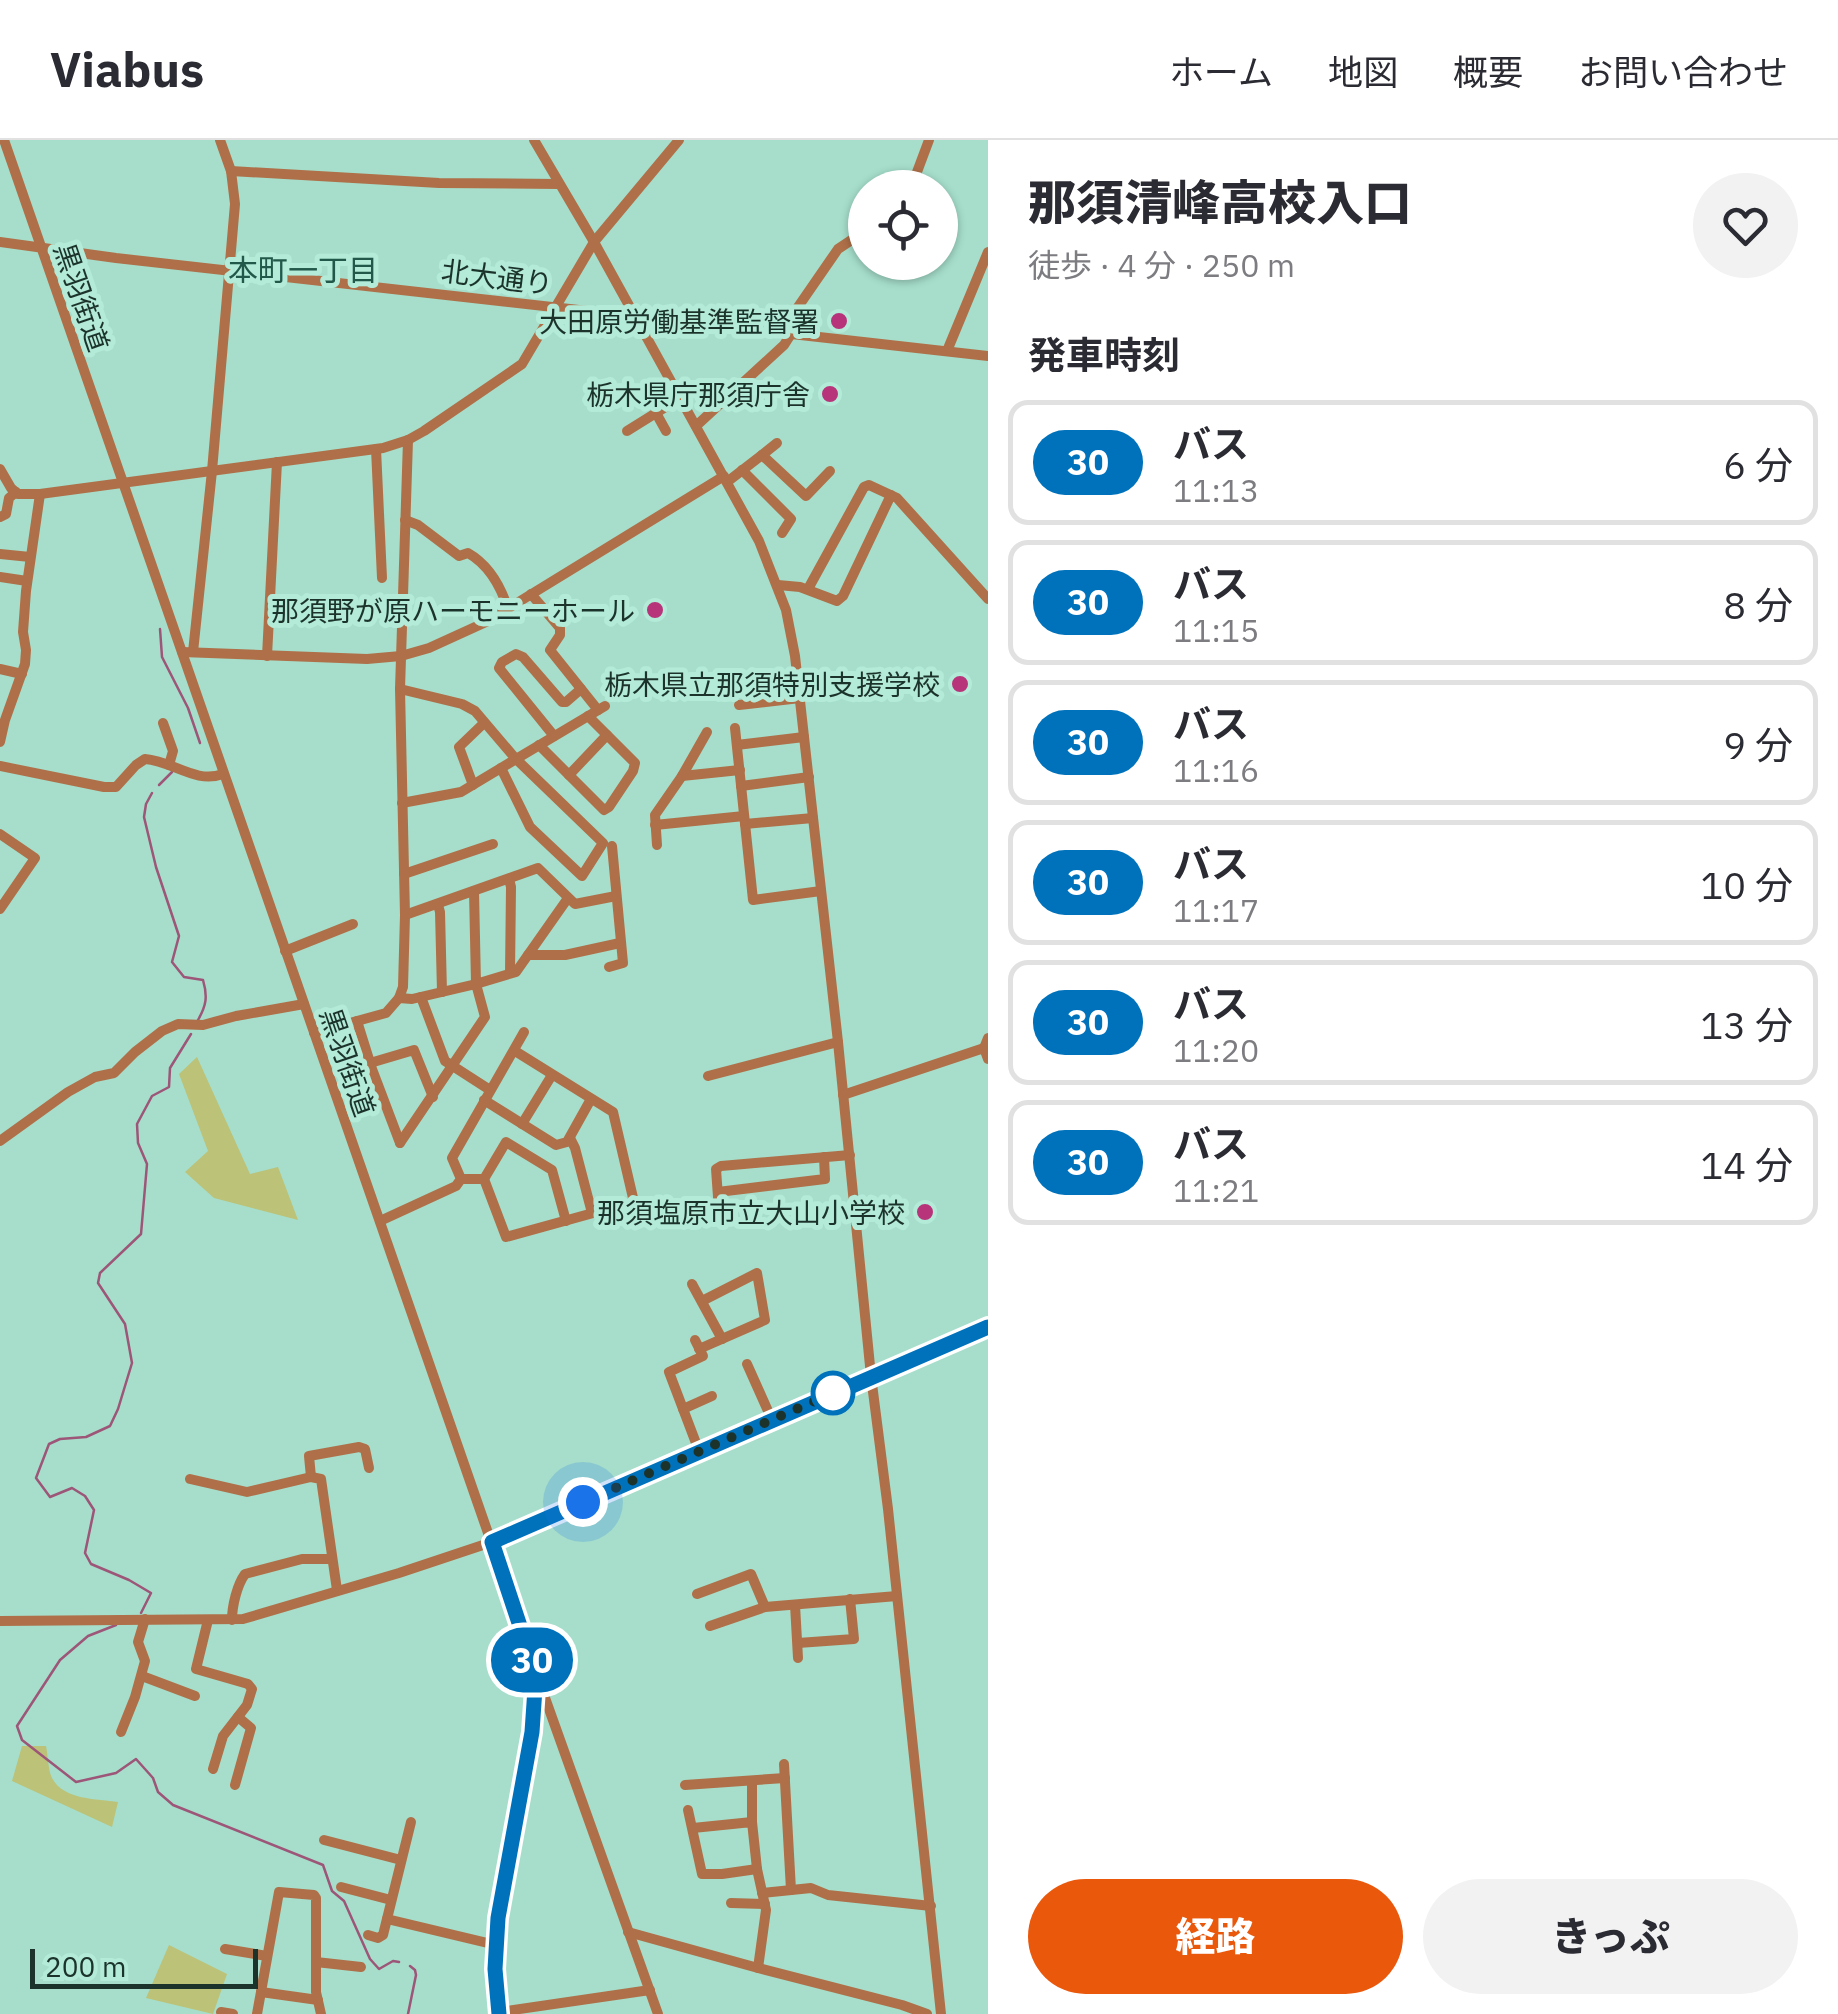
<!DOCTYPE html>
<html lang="ja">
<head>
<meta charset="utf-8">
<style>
  body { margin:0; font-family:"IBM Plex Sans","Noto Sans JP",sans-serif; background:#f2f2f3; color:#2b2b33; height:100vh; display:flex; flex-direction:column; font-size:38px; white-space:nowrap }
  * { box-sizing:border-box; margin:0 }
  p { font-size:32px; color:#7c7c81 }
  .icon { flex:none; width:55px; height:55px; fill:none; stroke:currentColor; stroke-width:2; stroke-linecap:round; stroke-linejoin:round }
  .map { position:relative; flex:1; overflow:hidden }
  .sheet { display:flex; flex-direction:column; background:#fff; width:850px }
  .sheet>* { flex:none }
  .badge { padding:0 20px; border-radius:32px; font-size:35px; line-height:65px }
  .buttons { position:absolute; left:848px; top:30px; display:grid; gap:20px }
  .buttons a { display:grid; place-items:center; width:110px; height:110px; border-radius:50%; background:#fff; box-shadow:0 2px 8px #0004; font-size:50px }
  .scale { position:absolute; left:30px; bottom:25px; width:228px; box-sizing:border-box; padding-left:10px; border:5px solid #1c332b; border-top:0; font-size:28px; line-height:35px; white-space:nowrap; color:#1c332b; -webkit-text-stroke:8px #b3ebd8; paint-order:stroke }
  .you { position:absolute; width:50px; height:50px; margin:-25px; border:8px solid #fff; border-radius:50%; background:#1a73e8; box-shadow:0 0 0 15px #1a73e833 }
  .map>.badge { position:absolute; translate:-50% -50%; box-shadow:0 0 0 5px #fff }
  h2 { padding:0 40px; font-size:38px; line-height:90px }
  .round { display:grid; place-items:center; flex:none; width:105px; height:105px; border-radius:52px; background:#f2f2f3 }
  .overview { display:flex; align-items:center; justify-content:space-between; height:170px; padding:0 40px }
  h1 { font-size:48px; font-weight:800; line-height:75px }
  .action { display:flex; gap:20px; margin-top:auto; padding:20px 40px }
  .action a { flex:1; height:115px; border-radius:60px; background:#ea580c; color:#fff; font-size:40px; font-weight:800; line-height:115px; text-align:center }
  .action a+a { background:#f2f2f3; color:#2b2b33 }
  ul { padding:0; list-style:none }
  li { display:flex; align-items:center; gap:30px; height:125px; margin:0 20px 15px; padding:0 20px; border:5px solid #e1e1e2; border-radius:20px }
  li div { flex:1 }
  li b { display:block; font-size:38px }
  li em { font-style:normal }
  li .badge { min-width:110px; font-weight:700; text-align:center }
  header { display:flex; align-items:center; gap:60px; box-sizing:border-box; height:140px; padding:0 50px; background:#fff; border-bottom:2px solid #e1e1e2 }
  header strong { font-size:48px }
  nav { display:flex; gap:55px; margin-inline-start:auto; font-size:35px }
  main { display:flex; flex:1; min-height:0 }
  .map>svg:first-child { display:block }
  .green { fill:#bcc277 }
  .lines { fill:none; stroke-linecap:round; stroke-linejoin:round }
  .stream { stroke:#9d5578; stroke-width:2.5 }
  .minor { stroke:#af7049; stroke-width:10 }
  .line-casing { stroke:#fff; stroke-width:22 }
  .line { stroke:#0072bc; stroke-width:15 }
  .walk { stroke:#1c332b; stroke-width:10; stroke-dasharray:0 18 }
  .poi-dot { fill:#b8347a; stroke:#b3ebd8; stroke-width:4 }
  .stop-dot { fill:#fff; stroke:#0072bc; stroke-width:5 }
  .labels { text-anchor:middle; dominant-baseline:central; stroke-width:10; stroke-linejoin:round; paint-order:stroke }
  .street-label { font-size:28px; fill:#1c332b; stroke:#b3ebd8 }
  .poi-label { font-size:28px; fill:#1c332b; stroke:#b3ebd8; text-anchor:end }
  .neighbourhood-label { font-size:30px; fill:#215849; stroke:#b3ebd8 }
</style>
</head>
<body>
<header>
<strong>Viabus</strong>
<nav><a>ホーム</a><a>地図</a><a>概要</a><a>お問い合わせ</a></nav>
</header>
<main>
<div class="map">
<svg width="988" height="1874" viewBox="0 0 988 1874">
  <rect width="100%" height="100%" fill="#a6decb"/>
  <g class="green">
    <path d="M 197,917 L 250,1034 L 278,1027 L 298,1080 L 214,1058 L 185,1032 L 208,1011 L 179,934 Z"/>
    <path d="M 22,1606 L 46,1606 C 48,1615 48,1630 52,1638 C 63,1660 98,1659 118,1662 L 112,1687 L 12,1641 Z"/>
    <path d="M 169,1805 L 227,1834 L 213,1874 L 146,1858 Z"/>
  </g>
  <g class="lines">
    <g class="stream">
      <path d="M 160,489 L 162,517 L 188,568 L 200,603"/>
      <path d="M 159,645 L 172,632"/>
      <path d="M 152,653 L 146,664 L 144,677 L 156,727 L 179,796 L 172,822 L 184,837 L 203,840 C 208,857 206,866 198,880"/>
      <path d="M 141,1473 L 151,1453 L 129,1440 L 91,1424 L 85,1413 L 94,1370 L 85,1356 L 72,1348 L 50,1357 L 36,1338 L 49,1304 L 60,1299 L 86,1297 L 110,1286 L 118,1269 L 132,1223 L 125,1184 L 98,1143 L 100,1133 L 141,1094 L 147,1024 L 138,1003 L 137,984 L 152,956 L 169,947 L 170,928 L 191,894"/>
      <path d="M 116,1485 L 88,1496 L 60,1520 L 17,1586 L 22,1600 L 76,1642 L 116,1633 L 136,1619 L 153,1638 L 158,1652 L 173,1665 L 323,1725 L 332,1751 L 344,1761 L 370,1819 L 379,1829 L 393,1821 L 399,1822"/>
      <path d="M 408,1874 L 416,1835 L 415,1830 L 410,1826"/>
    </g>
    <g class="minor">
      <path d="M 4,0 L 537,1534 C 535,1649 485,1758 499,1874"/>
      <path d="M 534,0 L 594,102 L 759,401 L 786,470 L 795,516 L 838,902 L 871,1236 L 888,1369 L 941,1874"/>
      <path d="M 231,31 L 439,43 L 559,44"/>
      <path d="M 911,48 L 929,0"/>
      <path d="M 0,102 L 116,118 L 988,216"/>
      <path d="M 780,193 L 838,109 L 865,91"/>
      <path d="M 947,211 L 988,112"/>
      <path d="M 656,273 L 666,291"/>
      <path d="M 696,286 L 784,205 L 791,194"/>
      <path d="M 627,291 L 680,258"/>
      <path d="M 376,309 L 382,438"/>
      <path d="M 762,315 L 777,303"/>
      <path d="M 0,329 L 11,348 L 18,354 L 40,354 L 383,308 L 408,300 L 424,291 L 522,224 L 594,102 L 679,0"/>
      <path d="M 742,330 L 791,379 L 782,393"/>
      <path d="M 727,342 L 762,315 L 806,356 L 830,331"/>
      <path d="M 0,377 L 6,374 L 9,358 L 16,352"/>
      <path d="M 405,380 L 418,385 L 459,416 L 468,413 C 489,425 501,447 508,469"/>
      <path d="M 0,414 L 30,417"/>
      <path d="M 0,437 L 27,441"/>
      <path d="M 778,445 L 800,447 L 837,461 L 843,456 L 891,355"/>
      <path d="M 808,449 L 864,347 L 869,345 L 897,358 L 988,459"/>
      <path d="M 531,454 L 560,488 L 560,495 L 550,510 L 598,570"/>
      <path d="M 182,512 L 367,519 L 401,516 L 429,508 L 486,482 L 724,336"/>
      <path d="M 193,512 L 212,331 L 235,64 L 231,31 L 220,0"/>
      <path d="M 267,516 L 277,322"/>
      <path d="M 0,529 L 22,534"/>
      <path d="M 400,549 L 462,564 L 475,571 L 515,618 L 603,703 L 582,736 L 530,687 L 501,628 L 461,652 L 402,663"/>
      <path d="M 739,565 L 800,558"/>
      <path d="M 163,583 L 173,611 L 169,625"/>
      <path d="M 735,588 L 753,760 L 821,751"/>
      <path d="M 554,596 L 499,528 L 502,522 L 516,514 L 523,517 L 562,562 L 566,562 L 581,549"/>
      <path d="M 0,602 L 5,580 L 25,524 L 26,510 L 23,492 L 26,451 L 40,354"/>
      <path d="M 539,605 L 604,670 L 609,667 L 633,631 L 635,623 L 588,576"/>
      <path d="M 737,605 L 804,597"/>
      <path d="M 0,626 L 104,647 L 116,647 L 136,625 L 145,619 C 173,621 195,644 223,634"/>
      <path d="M 501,628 L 605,566"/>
      <path d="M 569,635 L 607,595"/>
      <path d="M 682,636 L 740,630"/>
      <path d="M 473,645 L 459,607 L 484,583"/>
      <path d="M 741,646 L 809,637"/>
      <path d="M 745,684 L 813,678"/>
      <path d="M 655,685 L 744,676"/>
      <path d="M 0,694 L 35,718 L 0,769"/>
      <path d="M 657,705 L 655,675 L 682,636 L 707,592"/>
      <path d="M 404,734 L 493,704"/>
      <path d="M 509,739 L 511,747 L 510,833"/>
      <path d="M 474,751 L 476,844 L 516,832 L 568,758"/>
      <path d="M 438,765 L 440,772 L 442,852"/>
      <path d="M 405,775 L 538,728 L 575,764 L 616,756"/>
      <path d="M 285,811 L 353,784"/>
      <path d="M 528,815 L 565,815 L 620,803"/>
      <path d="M 609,827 L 623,823 L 612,706"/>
      <path d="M 421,857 L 445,921 L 490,950"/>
      <path d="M 399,858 L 412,859 L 476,844 L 485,877 L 400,1003"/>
      <path d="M 357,881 L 372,929 L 400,1003"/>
      <path d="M 314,893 L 386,873 L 399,858 L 403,847 L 405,775 L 400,549 L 408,300"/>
      <path d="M 988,898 L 984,908 L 988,919"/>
      <path d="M 515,911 L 613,972 L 637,1075"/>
      <path d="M 370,923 L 414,910 L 433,957"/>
      <path d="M 708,936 L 838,902"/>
      <path d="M 843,955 L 984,908"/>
      <path d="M 484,960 L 556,1005 L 567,1002 L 591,959"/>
      <path d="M 522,984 L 552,935"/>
      <path d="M 570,998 L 575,1008 L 592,1073"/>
      <path d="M 0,1001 L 68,952 L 95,937 L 114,933 L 135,912 L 162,891 L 178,884 L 203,885 L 236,876 L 304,864"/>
      <path d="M 461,1039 L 484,1039 L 506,1002 L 552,1030 L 566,1081"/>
      <path d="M 484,1039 L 506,1097 L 633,1062"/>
      <path d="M 718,1052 L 825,1039 L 824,1017"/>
      <path d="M 719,1071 L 716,1029 L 721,1026 L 850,1015"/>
      <path d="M 380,1081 L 456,1046 L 461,1039 L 452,1018 L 524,892"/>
      <path d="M 692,1144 L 722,1199"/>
      <path d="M 695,1200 L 703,1216 L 669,1232 L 699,1311"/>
      <path d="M 699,1209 L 765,1180 L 757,1133 L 702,1161"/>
      <path d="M 747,1224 L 772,1280"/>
      <path d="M 683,1269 L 712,1256"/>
      <path d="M 311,1337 L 309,1316 L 359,1307 L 365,1309 L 369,1328"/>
      <path d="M 190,1339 L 247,1352 L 311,1337 L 321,1339 L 337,1450"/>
      <path d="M 697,1454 L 751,1434 L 765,1467"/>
      <path d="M 795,1465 L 798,1518"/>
      <path d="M 208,1480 L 196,1529 L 248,1544 L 252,1549 L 247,1565 L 223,1596 L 213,1629"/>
      <path d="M 232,1480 C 232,1466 237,1445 245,1434 L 302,1419 L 332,1419"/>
      <path d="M 0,1481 L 243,1479 L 399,1433 L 492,1402 L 988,1187"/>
      <path d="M 710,1486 L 765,1467 L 897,1456"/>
      <path d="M 798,1503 L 854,1499 L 850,1459"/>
      <path d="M 142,1536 L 195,1556"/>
      <path d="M 539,1541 L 658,1874"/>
      <path d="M 121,1592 L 135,1557 L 145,1521 L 138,1502 L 145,1479"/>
      <path d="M 784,1624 L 791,1750"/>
      <path d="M 752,1641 L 752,1682"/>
      <path d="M 235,1645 L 251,1588 L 238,1577"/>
      <path d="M 685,1645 L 785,1638"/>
      <path d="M 688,1670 L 702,1734 L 722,1734 L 757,1729"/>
      <path d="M 693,1688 L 752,1682 L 757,1729 L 766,1770 L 758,1828"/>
      <path d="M 324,1700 L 401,1720"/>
      <path d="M 341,1747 L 391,1760"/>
      <path d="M 762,1753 L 811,1748 L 828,1755 L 931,1766"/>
      <path d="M 731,1763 L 765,1764"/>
      <path d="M 387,1779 L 496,1805"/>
      <path d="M 628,1792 L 758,1828 L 902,1865 L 927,1874"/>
      <path d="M 368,1795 L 378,1798 L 383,1795 L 411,1682"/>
      <path d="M 225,1809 L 267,1816"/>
      <path d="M 316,1822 L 361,1827"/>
      <path d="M 261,1852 L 318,1860"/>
      <path d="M 221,1872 L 233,1874"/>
      <path d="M 499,1872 L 650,1850"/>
      <path d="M 257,1874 L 279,1752 L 314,1755 L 316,1758 L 316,1852 L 321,1874"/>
    </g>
  </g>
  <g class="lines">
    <defs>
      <path id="line" d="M 499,1874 L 495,1829 L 498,1778 L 532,1592 L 536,1534 L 492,1402 L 988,1187"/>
    </defs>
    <use href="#line" class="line-casing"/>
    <use href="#line" class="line"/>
    <path class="walk" d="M 583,1362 L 838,1251 L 833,1253"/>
  </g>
  <g class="poi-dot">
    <circle cx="839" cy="181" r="10"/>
    <circle cx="830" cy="254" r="10"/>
    <circle cx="655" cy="470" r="10"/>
    <circle cx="960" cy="544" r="10"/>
    <circle cx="925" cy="1072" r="10"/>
  </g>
  <circle class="stop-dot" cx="833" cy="1253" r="20"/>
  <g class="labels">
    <g class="street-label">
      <text transform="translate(497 137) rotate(7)">北大通り</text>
      <text transform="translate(82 157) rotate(71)">黒羽街道</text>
      <text transform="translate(348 922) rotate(71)">黒羽街道</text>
    </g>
    <g class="poi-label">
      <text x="819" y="181">大田原労働基準監督署</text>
      <text x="810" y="254">栃木県庁那須庁舎</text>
      <text x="635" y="470">那須野が原ハーモニーホール</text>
      <text x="940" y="544">栃木県立那須特別支援学校</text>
      <text x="905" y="1072">那須塩原市立大山小学校</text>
    </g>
    <g class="neighbourhood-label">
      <text x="303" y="129">本町一丁目</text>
    </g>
  </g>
</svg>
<div class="buttons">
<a><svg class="icon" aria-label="locate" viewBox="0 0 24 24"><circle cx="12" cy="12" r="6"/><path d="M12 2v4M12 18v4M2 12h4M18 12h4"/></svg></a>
</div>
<div class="scale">200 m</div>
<div class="you" style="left:583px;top:1362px"></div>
<b class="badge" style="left:532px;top:1520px;background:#0072bc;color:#fff">30</b>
</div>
<section class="sheet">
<div class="overview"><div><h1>那須清峰高校入口</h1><p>徒歩 · 4 分 · 250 m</p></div><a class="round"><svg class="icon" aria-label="heart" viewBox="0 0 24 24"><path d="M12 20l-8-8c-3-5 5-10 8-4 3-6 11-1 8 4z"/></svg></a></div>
<h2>発車時刻</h2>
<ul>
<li><span class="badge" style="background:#0072bc;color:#fff">30</span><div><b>バス</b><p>11:13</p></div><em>6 分</em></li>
<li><span class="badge" style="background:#0072bc;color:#fff">30</span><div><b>バス</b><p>11:15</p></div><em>8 分</em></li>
<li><span class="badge" style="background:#0072bc;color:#fff">30</span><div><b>バス</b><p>11:16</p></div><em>9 分</em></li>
<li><span class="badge" style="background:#0072bc;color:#fff">30</span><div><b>バス</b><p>11:17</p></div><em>10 分</em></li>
<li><span class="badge" style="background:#0072bc;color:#fff">30</span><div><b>バス</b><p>11:20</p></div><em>13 分</em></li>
<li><span class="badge" style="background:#0072bc;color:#fff">30</span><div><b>バス</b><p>11:21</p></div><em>14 分</em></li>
</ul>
<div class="action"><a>経路</a><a>きっぷ</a></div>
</section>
</main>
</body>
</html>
